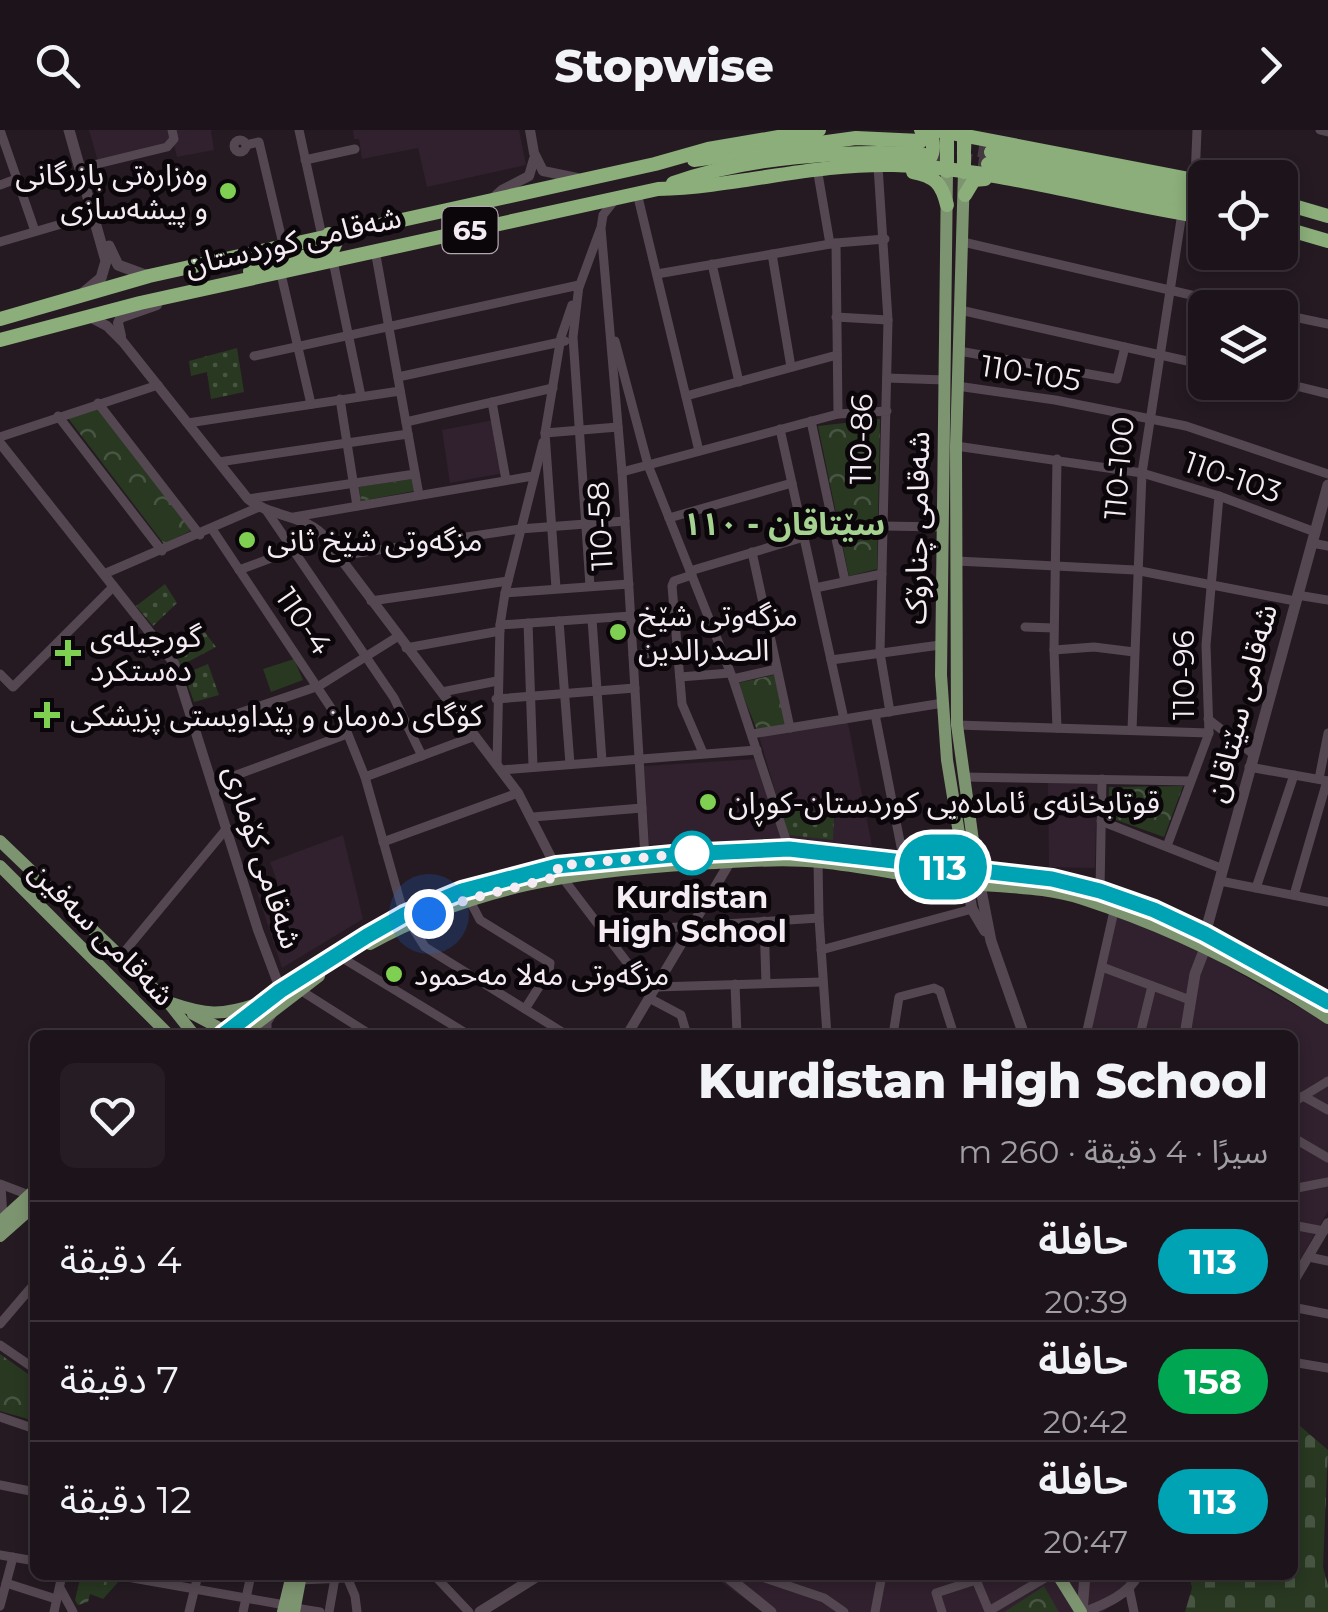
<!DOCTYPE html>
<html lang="ar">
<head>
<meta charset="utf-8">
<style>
  body { margin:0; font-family:Montserrat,"Noto Sans Arabic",sans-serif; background:#251d23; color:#f1f3f6; direction:rtl; height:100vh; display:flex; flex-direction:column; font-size:38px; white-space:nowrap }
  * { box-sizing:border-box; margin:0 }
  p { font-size:32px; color:#a09ea2 }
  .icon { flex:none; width:55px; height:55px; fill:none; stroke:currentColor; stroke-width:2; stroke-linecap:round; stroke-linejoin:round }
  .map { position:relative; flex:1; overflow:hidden; direction:ltr }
  .side { position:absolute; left:30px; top:900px; width:1268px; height:550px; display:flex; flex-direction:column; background:#1c141a; border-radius:15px; box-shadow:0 5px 15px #0003,0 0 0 2px #3a3339; direction:rtl }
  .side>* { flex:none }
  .badge { padding:0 20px; border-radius:32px; font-size:35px; line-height:65px }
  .controls { position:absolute; left:1188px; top:30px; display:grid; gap:20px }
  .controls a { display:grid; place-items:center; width:110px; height:110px; border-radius:15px; background:#1c141a; box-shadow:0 5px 15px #0003,0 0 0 2px #3a3339; font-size:50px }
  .you { position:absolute; width:50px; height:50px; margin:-25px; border:8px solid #fff; border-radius:50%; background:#1a73e8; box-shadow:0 0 0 15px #1a73e833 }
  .map>.badge { position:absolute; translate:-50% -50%; box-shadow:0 0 0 5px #fff }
  .round { display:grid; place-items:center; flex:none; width:105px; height:105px; border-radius:15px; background:#251d23 }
  .headline { display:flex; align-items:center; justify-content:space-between; height:170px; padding:0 30px }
  h1 { font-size:48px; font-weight:800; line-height:75px }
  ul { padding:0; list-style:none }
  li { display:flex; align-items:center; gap:30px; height:120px; padding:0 30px; border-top:2px solid #3a3339 }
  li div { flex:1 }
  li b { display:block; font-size:38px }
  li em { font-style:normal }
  li .badge { min-width:110px; font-weight:700; text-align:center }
  header { display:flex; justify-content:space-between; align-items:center; height:130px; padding:0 30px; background:#1c141a; font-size:45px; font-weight:800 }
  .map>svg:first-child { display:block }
  .built { fill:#31202e }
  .grass { fill:url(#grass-dots) }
  .cemetery { fill:url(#cemetery-stones) }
  .park { fill:url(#park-crowns) }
  .pitch { fill:#283821 }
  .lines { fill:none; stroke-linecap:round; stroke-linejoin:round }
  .trunk-tunnel { stroke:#443a41; stroke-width:14; stroke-dasharray:14 7; stroke-linecap:butt }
  .minor { stroke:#544751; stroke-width:9 }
  .tertiary { stroke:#544751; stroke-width:10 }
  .secondary { stroke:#544751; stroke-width:11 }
  .primary { stroke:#7d9470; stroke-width:12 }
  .trunk { stroke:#8bae7a; stroke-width:14 }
  .line-casing { stroke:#fff; stroke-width:22 }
  .line { stroke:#00a3b4; stroke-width:15 }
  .walk { stroke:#f4ecf2; stroke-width:10; stroke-dasharray:0 18 }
  .poi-dot { fill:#7fd052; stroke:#0b060a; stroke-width:4 }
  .stop-dot { fill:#fff; stroke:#00a3b4; stroke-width:5 }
  .labels { text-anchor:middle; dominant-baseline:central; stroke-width:10; stroke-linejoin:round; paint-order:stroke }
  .shield { fill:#0b060a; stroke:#aea7ac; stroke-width:2.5 }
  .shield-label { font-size:28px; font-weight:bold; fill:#f4ecf2 }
  .poi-label { font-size:30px; fill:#f4ecf2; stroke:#0b060a; text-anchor:start }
  .street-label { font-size:30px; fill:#f4ecf2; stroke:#0b060a }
  .stop-label { font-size:30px; font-weight:bold; fill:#f4ecf2; stroke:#0b060a }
  .neighbourhood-label { font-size:32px; font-weight:bold; fill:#a5d291; stroke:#0b060a }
</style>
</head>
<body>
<header><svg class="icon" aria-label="forward" viewBox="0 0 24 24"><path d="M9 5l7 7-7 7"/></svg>Stopwise<svg class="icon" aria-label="search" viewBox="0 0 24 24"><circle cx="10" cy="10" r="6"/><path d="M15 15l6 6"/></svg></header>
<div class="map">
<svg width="1328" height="1482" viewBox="0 0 1328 1482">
  <defs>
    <pattern id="grass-dots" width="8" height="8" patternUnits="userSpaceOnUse" patternTransform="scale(2.5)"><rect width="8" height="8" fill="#283821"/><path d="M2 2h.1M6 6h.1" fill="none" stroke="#485542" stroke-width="1.8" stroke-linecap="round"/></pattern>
    <pattern id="cemetery-stones" width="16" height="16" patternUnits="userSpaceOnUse" patternTransform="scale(2.5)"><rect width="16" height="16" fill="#283821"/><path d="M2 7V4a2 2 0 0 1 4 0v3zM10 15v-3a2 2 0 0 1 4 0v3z" fill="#485542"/></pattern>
    <pattern id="park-crowns" width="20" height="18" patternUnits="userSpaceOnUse" patternTransform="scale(2.5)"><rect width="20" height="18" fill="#283821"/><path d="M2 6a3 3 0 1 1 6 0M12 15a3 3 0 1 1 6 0" fill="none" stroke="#485542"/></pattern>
  </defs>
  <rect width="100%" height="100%" fill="#251a22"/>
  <g class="built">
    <path d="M 89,0 L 214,0 L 211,1 L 214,20 L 177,27 L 174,15 L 98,32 Z"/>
    <path d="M 353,0 L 519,0 L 526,35 L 427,57 L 418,18 L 362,29 L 359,9 L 354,9 Z"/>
    <path d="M 494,290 L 504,343 L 450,353 L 442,300 Z"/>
    <path d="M 848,593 L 872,716 L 789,709 L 759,606 Z"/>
    <path d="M 755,629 L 782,708 L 649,715 L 644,636 Z"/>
    <path d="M 1048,652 L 1097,652 L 1095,738 L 1049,737 Z"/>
    <path d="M 343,705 L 363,789 L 282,838 L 256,759 L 277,751 L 270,732 Z"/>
    <path d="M 1109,783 L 1190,815 L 1328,894 L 1328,1081 L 1293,1142 L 1292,905 L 1083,905 Z"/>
    <path d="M 711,1445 L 1141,1445 L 1137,1454 L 1103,1482 L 763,1482 Z"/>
  </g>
  <g class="grass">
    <path d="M 237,218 L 244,262 L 211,269 L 207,242 L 191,246 L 189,231 Z"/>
    <path d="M 165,454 L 177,473 L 153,496 L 136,476 Z"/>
    <path d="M 200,496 L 216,517 L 180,536 L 171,516 Z"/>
    <path d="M 208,534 L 219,565 L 194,572 L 184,544 Z"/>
    <path d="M 781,680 L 822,681 L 834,686 L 833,710 L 788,705 Z"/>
  </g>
  <path class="cemetery" d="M 1293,1290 L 1328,1320 L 1323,1437 L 1328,1455 L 1328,1482 L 1185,1482 L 1192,1458 L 1189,1445 L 1292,1445 Z"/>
  <g class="park">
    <path d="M 97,277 L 192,400 L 164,414 L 68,288 Z"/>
    <path d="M 880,289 L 877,439 L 849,446 L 818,296 Z"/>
    <path d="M 412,349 L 414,361 L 361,371 L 359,357 Z"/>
    <path d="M 774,545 L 786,594 L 757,600 L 738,553 Z"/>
    <path d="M 1183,656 L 1164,707 L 1108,687 L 1109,657 Z"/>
    <path d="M 0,1224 L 35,1249 L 35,1291 L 0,1281 Z"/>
    <path d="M 81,1445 L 120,1450 L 103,1469 L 90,1464 L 88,1472 L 78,1475 L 75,1470 Z"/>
    <path d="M 1044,1456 L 1059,1482 L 1004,1482 Z"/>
  </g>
  <path class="pitch" d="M 294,529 L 303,550 L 271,562 L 263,539 Z"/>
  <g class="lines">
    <g class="trunk-tunnel">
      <path d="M 937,13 L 991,22"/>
      <path d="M 937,25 L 988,34"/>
    </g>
    <g class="minor">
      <path d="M 0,0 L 35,101"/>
      <path d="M 299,0 L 322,106"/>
      <path d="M 1320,0 L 1328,2"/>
      <circle cx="240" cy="16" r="6"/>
      <path d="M 246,15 L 259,12 L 283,114"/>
      <path d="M 305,30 L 355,19"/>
      <path d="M 878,36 L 888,190 L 880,523 L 890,582"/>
      <path d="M 85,37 L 167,17 L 174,9 L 172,0"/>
      <path d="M 817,38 L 830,114"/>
      <path d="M 1195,49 L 1197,0"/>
      <path d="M 0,55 L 16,49"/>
      <path d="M 637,63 L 699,321"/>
      <path d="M 614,71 L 603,85 L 601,98 L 622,342 L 645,728"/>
      <path d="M 0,112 L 92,85"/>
      <path d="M 963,112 L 1247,178"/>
      <path d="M 836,113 L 838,284"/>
      <path d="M 375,120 L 419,365"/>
      <path d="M 772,124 L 791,237"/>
      <path d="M 333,131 L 361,266"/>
      <path d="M 712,134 L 739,252"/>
      <path d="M 281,144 L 311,274"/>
      <path d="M 657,144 L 836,113 L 885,109"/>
      <path d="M 578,160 L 600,100"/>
      <path d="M 960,180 L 1205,235"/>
      <path d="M 1280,184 L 1328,194"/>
      <path d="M 836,187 L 888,190"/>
      <path d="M 615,211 L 648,335 L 733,549 L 789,719"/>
      <path d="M 959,221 L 1117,249 L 1125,217"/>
      <path d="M 254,226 L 579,155 L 573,207 L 590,456"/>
      <path d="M 398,247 L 565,211"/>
      <path d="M 887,248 L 945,250"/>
      <path d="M 1280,252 L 1328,264"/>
      <path d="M 957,256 L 1055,270 L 1186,296 L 1328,344"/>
      <path d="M 686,266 L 837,225"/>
      <path d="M 340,269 L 357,376"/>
      <path d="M 492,272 L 506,350"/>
      <path d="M 98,273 L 200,405"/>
      <path d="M 58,286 L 162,421"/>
      <path d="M 811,291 L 845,451"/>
      <path d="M 406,292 L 553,258"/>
      <path d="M 188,293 L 400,261"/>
      <path d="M 780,299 L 844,589"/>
      <path d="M 545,303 L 618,297"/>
      <path d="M 0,307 L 158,255"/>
      <path d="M 956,316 L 1142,343 L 1219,366 L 1315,402"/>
      <path d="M 1057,329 L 1054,520 L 1057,598"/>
      <path d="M 219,332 L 408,304"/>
      <path d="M 622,342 L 838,284 L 887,281"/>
      <path d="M 248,369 L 415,344"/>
      <path d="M 266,380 L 394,568 L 422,626"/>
      <path d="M 294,387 L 533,346"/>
      <path d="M 669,388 L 792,353"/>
      <path d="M 884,396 L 941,397"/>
      <path d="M 212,399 L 347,602 L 365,647 L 404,785"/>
      <path d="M 1312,413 L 1328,416"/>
      <path d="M 752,422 L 790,598"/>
      <path d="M 338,426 L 520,399 L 625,391"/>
      <path d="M 956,431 L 1135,440 L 1295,471"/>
      <path d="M 239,440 L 293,420"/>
      <path d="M 690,441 L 804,407"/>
      <path d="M 104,444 L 259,377"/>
      <path d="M 692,445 L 674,451 L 672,456 L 682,574 L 703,623"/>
      <path d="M 556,458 L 545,303 L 561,207 L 572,175"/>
      <path d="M 815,458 L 882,444"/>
      <path d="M 505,463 L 629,454"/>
      <path d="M 1297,465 L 1328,470"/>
      <path d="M 371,471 L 508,451"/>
      <path d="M 592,489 L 602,631"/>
      <path d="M 559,491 L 570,634"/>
      <path d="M 528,493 L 533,636"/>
      <path d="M 500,495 L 631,486"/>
      <path d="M 1025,497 L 1054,498"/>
      <path d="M 406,518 L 500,501"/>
      <path d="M 1054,520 L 1094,517 L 1134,522"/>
      <path d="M 633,525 L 677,520"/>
      <path d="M 831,530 L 940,515"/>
      <path d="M 0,544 L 13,557 L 113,457"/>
      <path d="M 680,547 L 730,543"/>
      <path d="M 733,549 L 777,539"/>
      <path d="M 442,562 L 497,551"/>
      <path d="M 496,569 L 635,558"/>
      <path d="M 875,584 L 904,732"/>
      <path d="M 1208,589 L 1253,624"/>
      <path d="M 957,595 L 1209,603"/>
      <path d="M 195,598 L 319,556 L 397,507"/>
      <path d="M 1132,600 L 1142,343 L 1182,83"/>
      <path d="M 752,604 L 943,573"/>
      <path d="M 497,634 L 500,495 L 505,463 L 543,312"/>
      <path d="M 1249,637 L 1328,651"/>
      <path d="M 501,640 L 757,620"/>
      <path d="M 365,647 L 475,606"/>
      <path d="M 963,647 L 1190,651"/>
      <path d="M 1319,649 L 1328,603"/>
      <path d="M 212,654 L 347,604"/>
      <path d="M 533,687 L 642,678"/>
      <path d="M 1101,691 L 1223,739"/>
      <path d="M 383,712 L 518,663"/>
      <path d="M 1167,716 L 1209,603 L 1206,515 L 1219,366"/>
      <path d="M 818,732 L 819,788 L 827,905"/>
      <path d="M 562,747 L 651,864"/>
      <path d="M 1220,751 L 1328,772"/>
      <path d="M 1256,758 L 1294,645"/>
      <path d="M 1100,761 L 1102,649"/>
      <path d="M 1294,765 L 1327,651"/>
      <path d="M 469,769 L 480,790 L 550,833 L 549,841 L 525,879"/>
      <path d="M 764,791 L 766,853"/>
      <path d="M 409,792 L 425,817 L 567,905"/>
      <path d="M 601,802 L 819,788"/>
      <path d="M 821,820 L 972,779"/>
      <path d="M 120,827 L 227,698"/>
      <path d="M 344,829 L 469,905"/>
      <path d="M 1102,837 L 1190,870"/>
      <path d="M 735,854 L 737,905"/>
      <path d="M 656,857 L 822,852"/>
      <path d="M 300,860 L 371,905"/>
      <path d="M 649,868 L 681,885 L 687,905"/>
      <path d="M 893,905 L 899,867 L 934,858 L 940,861 L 954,905"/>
      <path d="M 1086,905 L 1114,781"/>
      <path d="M 1140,905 L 1152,856"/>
      <path d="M 1303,966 L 1328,980"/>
      <path d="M 1292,973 L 1328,951"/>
      <path d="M 1292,1007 L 1328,1028"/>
      <path d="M 0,1054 L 29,1065"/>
      <path d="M 1,1055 L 3,1088"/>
      <path d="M 1292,1059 L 1328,1052"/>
      <path d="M 1292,1095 L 1324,1101"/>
      <path d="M 1309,1127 L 1328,1131"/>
      <path d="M 1292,1177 L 1328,1184"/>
      <path d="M 0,1194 L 35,1153"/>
      <path d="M 0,1215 L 35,1239"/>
      <path d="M 1292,1232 L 1328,1238"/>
      <path d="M 0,1287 L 35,1299"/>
      <path d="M 0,1355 L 35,1362"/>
      <path d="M 0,1425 L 35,1431"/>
      <path d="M 116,1445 L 285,1475"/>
      <path d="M 434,1445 L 469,1482"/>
      <path d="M 756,1445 L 824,1468 L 844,1482"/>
      <path d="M 974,1445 L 989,1481 L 1050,1445"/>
      <path d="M 347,1447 L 355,1466 L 357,1482"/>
      <path d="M 300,1450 L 412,1445"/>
      <path d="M 6,1453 L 56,1469"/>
      <path d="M 60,1458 L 73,1482"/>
      <path d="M 1129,1458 L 1134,1482"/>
      <path d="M 0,1476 L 13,1427"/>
      <path d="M 295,1478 L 320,1482"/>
      <path d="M 54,1482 L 62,1445"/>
      <path d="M 189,1482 L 198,1445"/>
      <path d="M 243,1482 L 251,1445"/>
      <path d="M 329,1482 L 335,1448"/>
      <path d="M 875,1482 L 882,1445"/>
      <path d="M 942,1482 L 936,1463 L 976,1450"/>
    </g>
    <g class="tertiary">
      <path d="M 530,0 L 534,23 L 543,41 L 577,48"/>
      <path d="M 492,69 L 502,60 L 529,46 L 534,29"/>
      <path d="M 90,187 L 107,196 L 123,212 L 248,369 C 270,387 301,384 322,404 L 518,663 L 560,745"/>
      <path d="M 121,206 L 118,193 L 120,188 L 157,175"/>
      <path d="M 0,313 L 174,533 L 258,800 L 281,861"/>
      <path d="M 627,905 L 730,732"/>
      <path d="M 1292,1154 L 1328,1093"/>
      <path d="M 1085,1482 C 1105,1474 1128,1465 1138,1445"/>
    </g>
    <g class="secondary">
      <path d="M 69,0 L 106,131 L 101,148 L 83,163"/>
      <path d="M 109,116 L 118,135 L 145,145"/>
      <path d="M 967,754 L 972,779 L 985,801"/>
      <path d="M 980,755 L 991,811 L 1024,905"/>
      <path d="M 1205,804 L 1328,355"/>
      <path d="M 266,905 L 266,892 L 273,881"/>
      <path d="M 1185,905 L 1195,844 L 1205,818"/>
      <path d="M 725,1445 L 771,1482"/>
      <path d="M 480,1482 L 539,1445"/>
      <path d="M 1082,1482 L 1085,1445"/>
    </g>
    <g class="primary">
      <path d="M 947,41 L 941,545 L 947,630 L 966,746"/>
      <path d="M 964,42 L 956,316 L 957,595 L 978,747"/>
      <path d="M 0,711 L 168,872 L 194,905"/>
      <path d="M 0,736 L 169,905"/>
      <path d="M 370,814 C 477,755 578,741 698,734 C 739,732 780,728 820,732 C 868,737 915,748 963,753 C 1003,758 1044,756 1083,769 C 1169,797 1253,838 1328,888"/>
      <path d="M 171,873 C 206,885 221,886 257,874"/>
      <path d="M 193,884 L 227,902"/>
      <path d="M 223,905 C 290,852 380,787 462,761 C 523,741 583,734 647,728 C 702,722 758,716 813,720 C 860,723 908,732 955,738 C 1005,744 1057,746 1104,762 C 1182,788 1258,829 1328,872"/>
      <path d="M 242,905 L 319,846"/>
      <path d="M 0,1092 L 35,1060"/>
      <path d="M 0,1106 L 35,1075"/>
      <path d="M 1058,1445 L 1081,1482"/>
      <path d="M 283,1482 L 292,1445"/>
      <path d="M 294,1482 L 301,1445"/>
    </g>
    <g class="trunk">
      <path d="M 935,0 L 1205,52"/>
      <path d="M 947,0 L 947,41"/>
      <path d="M 964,0 L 964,42"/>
      <path d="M 991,22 L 1205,63"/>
      <path d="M 694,30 L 856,8 L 921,11"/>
      <path d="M 988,34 L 1205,74"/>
      <path d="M 919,37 C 932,31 935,22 932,8 L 921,0"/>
      <path d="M 913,42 C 935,46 942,54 947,75"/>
      <path d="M 673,53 C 746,27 844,20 922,24"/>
      <path d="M 965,65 L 974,50 L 985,49"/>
      <path d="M 1280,72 L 1328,86"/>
      <path d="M 1280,97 L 1328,111"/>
      <path d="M 250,141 L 333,119 L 336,112 L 329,104"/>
      <path d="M 0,189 L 149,146 L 655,34 L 708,19 L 819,0"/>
      <path d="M 0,210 L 140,173 L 658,59 C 737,57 814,33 894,35 C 996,38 1104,72 1205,87"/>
    </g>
  </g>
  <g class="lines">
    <defs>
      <path id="line" d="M 223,905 L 280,861 L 367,806 L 404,785 L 462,761 L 557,736 L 683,724 L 789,719 L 1052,749 L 1100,761 L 1154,780 L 1205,804 L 1328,872"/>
    </defs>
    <use href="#line" class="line-casing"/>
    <use href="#line" class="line"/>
    <path class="walk" d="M 429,784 L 469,769 L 560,746 L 557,736 L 692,723"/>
  </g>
  <g class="poi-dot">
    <circle cx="228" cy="61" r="10"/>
    <circle cx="247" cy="410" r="10"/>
    <circle cx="618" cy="502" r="10"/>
    <path d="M63 508h10v10h10v10h-10v10h-10v-10h-10v-10h10z"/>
    <path d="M42 570h10v10h10v10h-10v10h-10v-10h-10v-10h10z"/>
    <circle cx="708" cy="672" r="10"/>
    <circle cx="394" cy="844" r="10"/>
  </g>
  <circle class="stop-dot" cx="692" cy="723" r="20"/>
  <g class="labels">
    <rect class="shield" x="442.5" y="77" width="55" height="46" rx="8"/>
    <g class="shield-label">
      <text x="470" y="100">65</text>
    </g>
    <g class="poi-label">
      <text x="208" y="44" text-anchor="end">وەزارەتی بازرگانی<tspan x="208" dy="34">و پیشەسازی</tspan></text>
      <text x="267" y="410">مزگەوتی شێخ ثانی</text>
      <text x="638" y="485">مزگەوتی شێخ<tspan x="638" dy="34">الصدرالدين</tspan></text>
      <text x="90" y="506">گورچیله‌ی<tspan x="90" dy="34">ده‌ستكرد</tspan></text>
      <text x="70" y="585">کۆگای دەرمان و پێداویستی پزیشکی</text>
      <text x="728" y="672">قوتابخانەی ئامادەیی کوردستان-کوڕان</text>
      <text x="414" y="844">مزگەوتی مەلا مەحمود</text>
    </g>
    <g class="street-label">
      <text transform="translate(293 111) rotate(-13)">شەقامی کوردستان</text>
      <text transform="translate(1031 243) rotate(9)">110-105</text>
      <text transform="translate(861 309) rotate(-89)">110-86</text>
      <text transform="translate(1119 338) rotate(-85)">110-100</text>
      <text transform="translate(1233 347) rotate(19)">110-103</text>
      <text transform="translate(600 396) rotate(-93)">110-58</text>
      <text transform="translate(917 398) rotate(-89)">شەقامی چنارۆک</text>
      <text transform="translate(304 491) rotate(55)">110-4</text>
      <text transform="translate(1183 545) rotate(-90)">110-96</text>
      <text transform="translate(1241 573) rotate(-75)">شەقامی سێتاقان</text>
      <text transform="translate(263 727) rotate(72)">شەقامی کۆماری</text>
      <text transform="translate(102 803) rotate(45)">شەقامی سەفین</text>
    </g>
    <g class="stop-label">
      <text x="692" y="767">Kurdistan<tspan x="692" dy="34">High School</tspan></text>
    </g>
    <g class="neighbourhood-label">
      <text x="784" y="393">سێتاقان - ١١٠</text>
    </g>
  </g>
</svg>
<div class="controls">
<a><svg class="icon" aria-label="locate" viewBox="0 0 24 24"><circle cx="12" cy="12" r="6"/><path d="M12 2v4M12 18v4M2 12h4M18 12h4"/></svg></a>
<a><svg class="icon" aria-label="layers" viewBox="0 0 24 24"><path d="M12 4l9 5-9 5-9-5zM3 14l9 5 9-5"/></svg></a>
</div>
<div class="you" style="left:429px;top:784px"></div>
<b class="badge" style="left:943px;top:737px;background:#00a3b4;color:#fff">113</b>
<section class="side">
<div class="headline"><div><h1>Kurdistan High School</h1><p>سيرًا · 4 دقيقة · 260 m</p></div><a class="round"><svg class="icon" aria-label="heart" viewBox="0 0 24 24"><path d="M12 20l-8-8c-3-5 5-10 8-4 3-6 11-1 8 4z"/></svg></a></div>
<ul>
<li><span class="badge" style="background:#00a3b4;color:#fff">113</span><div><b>حافلة</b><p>20:39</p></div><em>4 دقيقة</em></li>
<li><span class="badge" style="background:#00a651;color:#fff">158</span><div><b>حافلة</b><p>20:42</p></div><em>7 دقيقة</em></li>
<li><span class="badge" style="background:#00a3b4;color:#fff">113</span><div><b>حافلة</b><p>20:47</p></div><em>12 دقيقة</em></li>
</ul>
</section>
</div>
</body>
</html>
